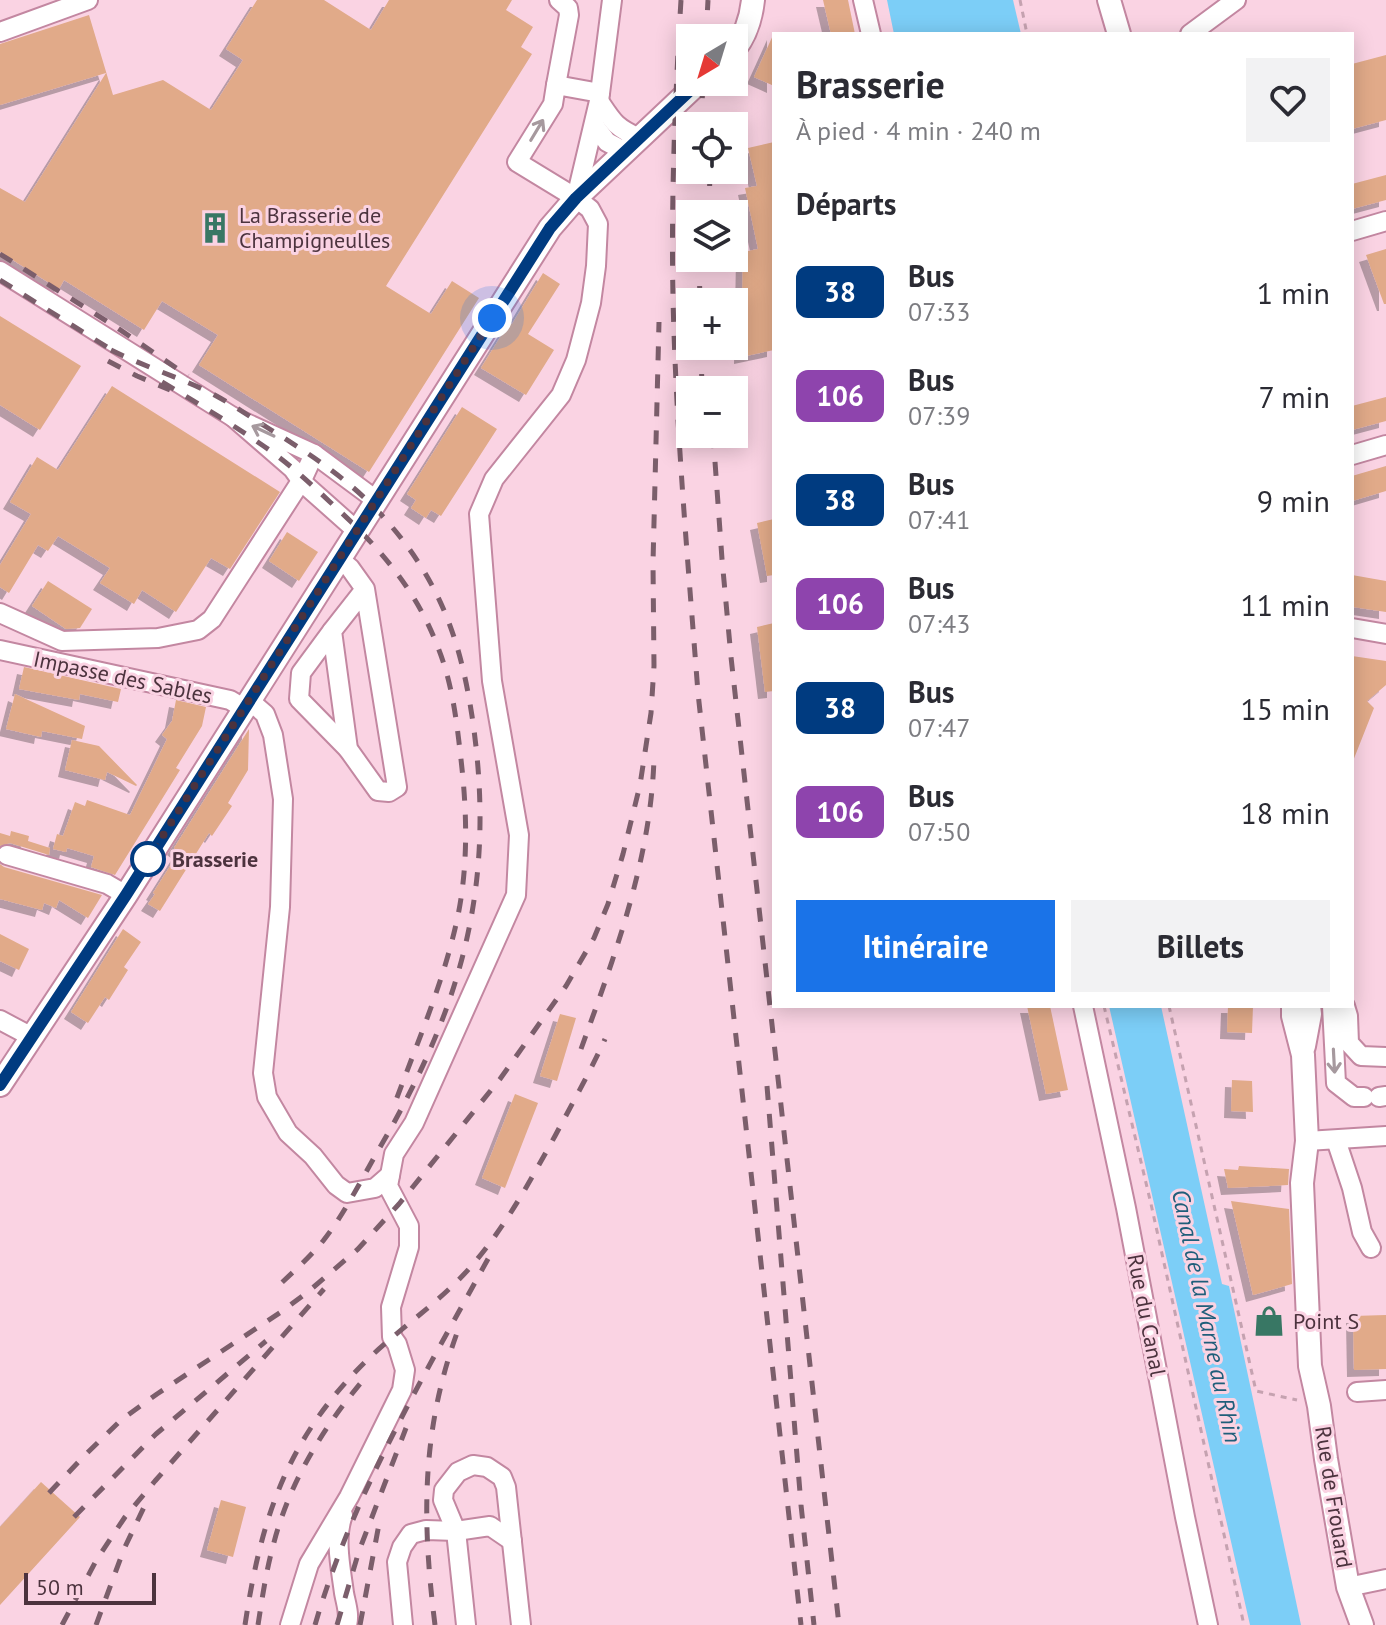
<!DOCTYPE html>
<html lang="fr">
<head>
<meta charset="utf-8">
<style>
  body { margin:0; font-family:"PT Sans",sans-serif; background:#f2f2f3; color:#2b2b33; height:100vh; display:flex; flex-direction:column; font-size:30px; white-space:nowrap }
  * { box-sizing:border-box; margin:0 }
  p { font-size:26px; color:#7c7c81 }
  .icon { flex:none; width:44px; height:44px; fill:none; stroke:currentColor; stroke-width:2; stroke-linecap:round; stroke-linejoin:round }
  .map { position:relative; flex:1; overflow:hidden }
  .details { position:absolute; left:772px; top:32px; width:582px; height:976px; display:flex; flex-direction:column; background:#fff; border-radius:0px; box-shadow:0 4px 20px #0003 }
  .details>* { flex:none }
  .badge { padding:0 16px; border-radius:12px; font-size:28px; line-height:52px }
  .needle { width:52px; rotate:218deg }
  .buttons { position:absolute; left:676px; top:24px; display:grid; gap:16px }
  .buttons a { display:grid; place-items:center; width:72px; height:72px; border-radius:0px; background:#fff; box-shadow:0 4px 20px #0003; font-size:40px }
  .scale { position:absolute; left:24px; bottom:20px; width:132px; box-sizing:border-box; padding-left:8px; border:4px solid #4c333e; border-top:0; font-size:22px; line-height:28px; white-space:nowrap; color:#4c333e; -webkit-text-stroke:6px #fad3e3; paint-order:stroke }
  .you { position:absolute; width:40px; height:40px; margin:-20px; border:6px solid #fff; border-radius:50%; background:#1a73e8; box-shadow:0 0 0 12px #1a73e833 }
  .map>.badge { position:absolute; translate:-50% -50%; box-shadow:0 0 0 4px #fff }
  h2 { padding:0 24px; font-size:30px; line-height:72px }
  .round { display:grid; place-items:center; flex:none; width:84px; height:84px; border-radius:0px; background:#f2f2f3 }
  .head { display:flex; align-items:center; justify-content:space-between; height:136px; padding:0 24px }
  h1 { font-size:38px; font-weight:700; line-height:60px }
  .primary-button { display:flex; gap:16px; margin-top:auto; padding:16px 24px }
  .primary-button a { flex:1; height:92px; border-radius:0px; background:#1a73e8; color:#fff; font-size:32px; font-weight:700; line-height:92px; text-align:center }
  .primary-button a+a { background:#f2f2f3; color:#2b2b33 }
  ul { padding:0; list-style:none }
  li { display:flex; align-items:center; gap:24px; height:104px; padding:0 24px }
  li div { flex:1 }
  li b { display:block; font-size:30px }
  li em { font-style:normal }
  li .badge { min-width:88px; font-weight:700; text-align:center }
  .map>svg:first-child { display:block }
  .water { fill:#7ccef7 }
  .building { fill:#e1aa89; filter:url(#shadow) }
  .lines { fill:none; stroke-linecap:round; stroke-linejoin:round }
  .minor-casing { stroke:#c387a1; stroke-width:22 }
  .major-casing { stroke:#c387a1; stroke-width:26 }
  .path { stroke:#c5a2b0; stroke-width:3; stroke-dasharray:6 6; stroke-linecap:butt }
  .minor { stroke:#fff; stroke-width:18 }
  .major { stroke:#fff; stroke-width:22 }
  .rail { stroke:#7b5e6b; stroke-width:5; stroke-dasharray:14 14; stroke-linecap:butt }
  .oneway { stroke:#a6999e }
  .line-casing { stroke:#fff; stroke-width:18 }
  .line { stroke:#003b80; stroke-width:12 }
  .walk { stroke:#4c333e; stroke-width:8; stroke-dasharray:0 14.4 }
  .stop-dot { fill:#fff; stroke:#003b80; stroke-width:4 }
  .labels { text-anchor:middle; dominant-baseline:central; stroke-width:6; stroke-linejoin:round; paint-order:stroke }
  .poi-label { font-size:22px; fill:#4c333e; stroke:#fad3e3; text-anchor:start }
  .street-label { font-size:22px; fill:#4c333e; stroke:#fad3e3 }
  .stop-label { font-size:22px; font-weight:bold; fill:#4c333e; stroke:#fad3e3; text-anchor:start }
  .water-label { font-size:24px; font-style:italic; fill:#1f5e7a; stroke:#fad3e3 }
</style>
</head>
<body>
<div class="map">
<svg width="1386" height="1625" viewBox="0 0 1386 1625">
  <defs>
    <filter id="shadow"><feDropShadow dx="-7" dy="7" stdDeviation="0" flood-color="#0004"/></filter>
  </defs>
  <rect width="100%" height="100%" fill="#fad3e3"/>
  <g class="water">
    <path d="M 887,0 L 1013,0 L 1021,34 L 894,34 Z"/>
    <path d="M 1109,1006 L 1161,1006 L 1222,1284 L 1229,1286 L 1301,1625 L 1250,1625 Z"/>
  </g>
  <g class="building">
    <path d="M 257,0 L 324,0 L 371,30 L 389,0 L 512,0 L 506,10 L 533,27 L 521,47 L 532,54 L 386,286 L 431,314 L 452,281 L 479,298 L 369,472 L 199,365 L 218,335 L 162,301 L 144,330 L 64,280 L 59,289 L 0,252 L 0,188 L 25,202 L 106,73 L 0,105 L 0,44 L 89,15 L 113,95 L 163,80 L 211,110 L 243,60 L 226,49 Z"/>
    <path d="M 823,0 L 848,0 L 855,34 L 831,34 Z"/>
    <path d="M 774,33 L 774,86 L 754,77 Z"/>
    <path d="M 1386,55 L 1386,120 L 1352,129 L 1352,64 Z"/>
    <path d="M 774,142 L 774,350 L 741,357 L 743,252 L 758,249 L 745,188 L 757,186 L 748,148 Z"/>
    <path d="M 1386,175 L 1386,200 L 1352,209 L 1352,184 Z"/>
    <path d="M 1386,249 L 1386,304 L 1384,304 L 1366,255 Z"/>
    <path d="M 543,273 L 560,284 L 528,334 L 554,350 L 526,395 L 481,368 L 509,323 L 512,324 Z"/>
    <path d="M 0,316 L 81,366 L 40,430 L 0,405 Z"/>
    <path d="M 112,386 L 280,492 L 230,569 L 211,558 L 176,612 L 142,590 L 134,604 L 100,583 L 110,568 L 58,536 L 48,551 L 38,545 L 9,593 L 0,587 L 0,565 L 31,514 L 10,502 L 37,457 L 58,470 Z"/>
    <path d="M 1386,397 L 1386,421 L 1352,430 L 1352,406 Z"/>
    <path d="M 462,407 L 497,429 L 441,516 L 431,510 L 426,518 L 411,508 L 416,500 L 407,494 Z"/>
    <path d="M 1386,466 L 1386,491 L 1352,501 L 1352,476 Z"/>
    <path d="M 774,519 L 774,575 L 767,576 L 757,523 Z"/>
    <path d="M 287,532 L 318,552 L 299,581 L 269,561 Z"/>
    <path d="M 1352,575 L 1386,581 L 1386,612 L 1353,607 Z"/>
    <path d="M 48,581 L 92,609 L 80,628 L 66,629 L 32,606 Z"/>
    <path d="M 774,623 L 774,691 L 765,692 L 757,627 Z"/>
    <path d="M 1352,656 L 1386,661 L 1386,685 L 1367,701 L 1374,708 L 1353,761 Z"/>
    <path d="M 24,667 L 121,689 L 118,702 L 80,694 L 79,700 L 19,689 Z"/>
    <path d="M 15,694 L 85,726 L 82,739 L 42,731 L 41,737 L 6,729 Z"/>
    <path d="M 176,700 L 206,707 L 202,726 L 176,768 L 180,770 L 115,875 L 91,867 L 94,856 L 67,848 L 66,852 L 53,849 L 57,834 L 63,836 L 75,802 L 85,806 L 87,800 L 130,815 L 167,739 L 162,735 L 172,721 Z"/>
    <path d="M 249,729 L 248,770 L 228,803 L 232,806 L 212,836 L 209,833 L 160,911 L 148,904 L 155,894 L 153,893 L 179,852 L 174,848 Z"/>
    <path d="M 72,740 L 99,746 L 137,785 L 136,786 L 107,772 L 105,780 L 65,770 Z"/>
    <path d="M 11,831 L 29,836 L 28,841 L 50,848 L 49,855 L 10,843 L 0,846 L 0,833 L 10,836 Z"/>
    <path d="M 0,864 L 4,867 L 102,895 L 88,918 L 59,900 L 56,908 L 44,903 L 42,910 L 0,899 Z"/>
    <path d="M 123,929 L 141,942 L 124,967 L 128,970 L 109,1000 L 105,997 L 88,1023 L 71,1012 Z"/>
    <path d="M 0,934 L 29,949 L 19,970 L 0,961 Z"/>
    <path d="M 1027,1006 L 1050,1006 L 1068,1090 L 1046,1094 Z"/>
    <path d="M 1228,1006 L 1253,1006 L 1252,1033 L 1227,1032 Z"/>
    <path d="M 560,1014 L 576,1018 L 557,1081 L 540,1076 Z"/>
    <path d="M 1232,1080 L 1252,1081 L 1253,1112 L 1231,1111 Z"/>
    <path d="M 515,1094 L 538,1103 L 505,1188 L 482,1178 Z"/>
    <path d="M 1239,1166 L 1289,1169 L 1288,1185 L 1228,1188 L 1224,1169 L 1238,1170 Z"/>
    <path d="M 1231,1201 L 1289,1209 L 1292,1284 L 1253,1295 Z"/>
    <path d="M 1386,1315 L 1386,1369 L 1354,1370 L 1353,1316 Z"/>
    <path d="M 41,1482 L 80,1517 L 0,1605 L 0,1527 Z"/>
    <path d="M 221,1500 L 246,1507 L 233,1557 L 207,1550 Z"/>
  </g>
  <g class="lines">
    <defs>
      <g id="minor">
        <path d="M 863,0 L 871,34"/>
        <path d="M 0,32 L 88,0"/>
        <path d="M 1190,34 L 1236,0"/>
        <path d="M 556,85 L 569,15 L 568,8 L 559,0"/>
        <path d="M 599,101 C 613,122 615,127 639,138"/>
        <path d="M 594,125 L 607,142 L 624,151"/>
        <path d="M 576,198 L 599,101 L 612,0"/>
        <path d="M 1352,231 L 1386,221"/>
        <path d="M 0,271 L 233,417"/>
        <path d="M 1352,455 L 1386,445"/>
        <path d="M 357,531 L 303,483 L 293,469 L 233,417 L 314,454 L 376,500"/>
        <path d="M 339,559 L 350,568 L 365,589 L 397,787 L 389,792 L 378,791 L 348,749 L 332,631 L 365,589"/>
        <path d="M 0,613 L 62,641 L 158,638 L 198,630 L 212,619 L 303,478 L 314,454"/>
        <path d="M 1352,628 L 1386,634"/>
        <path d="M 332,631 L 301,673 L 299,699 L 348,749"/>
        <path d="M 0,650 L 230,700 L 245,709"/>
        <path d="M 250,701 L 265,714 L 273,735 L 283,799 L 280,907 L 263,1073 L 267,1097 L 288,1133 L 313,1156 L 336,1185 L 347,1193 L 375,1188 L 390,1175"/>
        <path d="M 7,855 L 107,884 L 126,895"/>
        <path d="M 1083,1006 L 1126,1208 L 1185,1517 L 1208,1625"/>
        <path d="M 1332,1006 L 1336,1083 L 1354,1097 L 1364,1097"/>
        <path d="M 1345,1006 L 1348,1016 L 1349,1043 L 1361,1056 L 1386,1057"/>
        <path d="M 0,1020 L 32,1037"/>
        <path d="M 1379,1097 L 1386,1096"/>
        <path d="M 1336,1140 L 1352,1188 L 1362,1232 L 1371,1248"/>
        <path d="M 1307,1141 L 1386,1136"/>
        <path d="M 1357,1392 L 1386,1390"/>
        <path d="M 343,1515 C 334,1538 341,1569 344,1593 C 346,1604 350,1614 347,1625"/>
        <path d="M 1348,1587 L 1386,1579"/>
        <path d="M 290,1625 L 309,1564 L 349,1497 L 402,1390 L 405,1370 L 397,1344 L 392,1337 L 391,1307 L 409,1247 L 409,1226 L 388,1186 L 394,1154 L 414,1123 L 516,895 L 519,835 L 492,681 L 479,514 L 494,479 L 561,395 L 576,360 L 591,303 L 596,266 L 598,224 L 590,209 L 576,198 L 517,162 L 553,104 L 556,85 L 600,93"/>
        <path d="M 403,1625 L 397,1562 L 402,1547 L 411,1534 L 426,1530 L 456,1531 L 490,1526 L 512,1541"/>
        <path d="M 466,1625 L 456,1531 L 443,1500 L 444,1490 L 458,1472 L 473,1465 L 487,1467 L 502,1477 L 506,1487 L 521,1625"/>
      </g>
      <g id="major">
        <path d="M 1109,0 L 1119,34"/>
        <path d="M 734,50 C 746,35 751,19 753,0"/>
        <path d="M 1293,1006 L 1293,1016 L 1303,1055 L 1307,1141 L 1302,1183 L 1310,1366 L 1319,1406 L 1326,1459 L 1348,1587 L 1362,1625"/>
        <path d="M 1304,1046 L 1310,1014 L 1309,1006"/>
        <path d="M 0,1085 L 126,895 L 550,228 L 576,198 L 699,82"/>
      </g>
    </defs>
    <use href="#minor" class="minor-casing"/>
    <use href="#major" class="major-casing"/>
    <g class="path">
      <path d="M 1020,0 L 1027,34"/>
      <path d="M 1104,1006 L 1151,1204 L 1244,1625"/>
      <path d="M 1169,1006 L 1256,1391 L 1297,1400"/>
    </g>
    <use href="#minor" class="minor"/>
    <use href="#major" class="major"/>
    <g class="rail">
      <path d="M 681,0 C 675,99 671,199 673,298 C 676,430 688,562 698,693 L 801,1625"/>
      <path d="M 706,38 L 708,0"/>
      <path d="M 701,126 L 703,82"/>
      <path d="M 709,214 L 710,170"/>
      <path d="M 0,254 L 116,327 L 188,376"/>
      <path d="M 699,258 L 700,302"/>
      <path d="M 0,280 L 118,354"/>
      <path d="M 701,346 L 702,390"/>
      <path d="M 111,350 C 143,366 178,377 211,393 C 230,403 249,416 268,428 C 310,454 353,482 386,520 C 439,580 460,638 472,716 C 497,882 463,1005 379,1149 C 361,1180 345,1213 323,1241 C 309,1258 292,1273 276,1288"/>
      <path d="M 108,361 L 137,376 L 170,390"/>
      <path d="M 162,382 C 197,403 232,424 265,447 C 288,463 309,482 330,502 C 375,543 415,587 437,645 C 451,679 456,715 460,751 C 467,807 469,865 457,920 C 443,984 417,1043 395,1103"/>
      <path d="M 713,434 L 722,559 L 731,657 L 839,1625"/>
      <path d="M 581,1049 C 615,955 651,859 654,758"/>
      <path d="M 767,1086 L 801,1505 L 814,1625"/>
      <path d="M 49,1493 L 86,1454 L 121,1420 L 157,1394 L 281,1312 L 309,1291 L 358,1249 L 399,1204 L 500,1079 L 566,986 L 594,938 L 608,904 L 623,854 L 640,785 L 651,713 L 654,666 L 653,563 L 659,322"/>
      <path d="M 74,1517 L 156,1434 L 266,1341"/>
      <path d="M 62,1625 L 97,1559 L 125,1517 L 155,1481 L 324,1289"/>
      <path d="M 96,1625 L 124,1549 L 146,1503"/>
      <path d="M 245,1625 C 261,1518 287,1439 366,1361 C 401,1327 442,1301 474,1263 C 507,1224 530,1181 555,1136 C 572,1104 590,1072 605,1039"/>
      <path d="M 258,1625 C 262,1599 266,1572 273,1546 C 289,1483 322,1429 364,1379"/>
      <path d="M 315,1625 C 353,1494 424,1376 489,1257"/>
      <path d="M 337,1625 L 359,1551 L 406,1428"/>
      <path d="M 360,1625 L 379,1524"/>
      <path d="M 435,1625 C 422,1522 421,1432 457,1333"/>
    </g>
  </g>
  <defs><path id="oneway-shaft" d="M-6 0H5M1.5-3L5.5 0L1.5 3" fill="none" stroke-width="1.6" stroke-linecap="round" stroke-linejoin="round" transform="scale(2)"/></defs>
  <g class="oneway">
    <use href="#oneway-shaft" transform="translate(537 130) rotate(-59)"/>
    <use href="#oneway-shaft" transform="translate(263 431) rotate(-155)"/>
    <use href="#oneway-shaft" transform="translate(1334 1061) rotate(87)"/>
  </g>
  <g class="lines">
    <defs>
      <path id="line" d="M 0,1085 L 126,895 L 550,228 L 576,198 L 699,82"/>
    </defs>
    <use href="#line" class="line-casing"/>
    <use href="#line" class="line"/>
    <path class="walk" d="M 148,859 L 492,318"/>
  </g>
  <defs>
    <symbol id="building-bare" viewBox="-9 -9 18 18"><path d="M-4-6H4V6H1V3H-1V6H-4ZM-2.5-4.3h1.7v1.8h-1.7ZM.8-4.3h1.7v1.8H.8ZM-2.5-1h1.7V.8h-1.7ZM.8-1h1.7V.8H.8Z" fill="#387764" stroke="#fad3e3" stroke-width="2.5" paint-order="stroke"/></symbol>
    <symbol id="shop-bare" viewBox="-9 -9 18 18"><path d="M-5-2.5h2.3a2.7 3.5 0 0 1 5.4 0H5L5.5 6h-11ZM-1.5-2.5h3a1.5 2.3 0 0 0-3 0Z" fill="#387764" stroke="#fad3e3" stroke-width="2.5" paint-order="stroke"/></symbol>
  </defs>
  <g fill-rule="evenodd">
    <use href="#building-bare" x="193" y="206" width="44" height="44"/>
    <use href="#shop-bare" x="1247" y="1299" width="44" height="44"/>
  </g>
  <circle class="stop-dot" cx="148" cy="859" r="16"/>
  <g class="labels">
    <g class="poi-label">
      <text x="239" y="215">La Brasserie de<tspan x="239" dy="25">Champigneulles</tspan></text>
      <text x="1293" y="1321">Point S</text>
    </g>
    <g class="street-label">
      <text transform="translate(123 677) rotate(12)">Impasse des Sables</text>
      <text transform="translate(1147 1315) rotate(79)">Rue du Canal</text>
      <text transform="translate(1334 1497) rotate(81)">Rue de Frouard</text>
    </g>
    <g class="stop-label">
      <text x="172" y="859">Brasserie</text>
    </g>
    <g class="water-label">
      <text transform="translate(1207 1316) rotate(78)">Canal de la Marne au Rhin</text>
    </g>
  </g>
</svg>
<div class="buttons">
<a><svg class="needle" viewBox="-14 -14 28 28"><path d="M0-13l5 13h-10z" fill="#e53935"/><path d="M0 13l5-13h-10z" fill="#7c7c81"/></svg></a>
<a><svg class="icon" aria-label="locate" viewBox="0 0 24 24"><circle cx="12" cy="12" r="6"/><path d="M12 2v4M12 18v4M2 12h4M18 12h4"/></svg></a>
<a><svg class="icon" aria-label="layers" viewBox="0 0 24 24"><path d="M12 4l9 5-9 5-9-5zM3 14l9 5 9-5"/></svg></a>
<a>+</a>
<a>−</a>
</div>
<div class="scale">50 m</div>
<div class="you" style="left:492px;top:318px"></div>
<section class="details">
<div class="head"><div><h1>Brasserie</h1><p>À pied · 4 min · 240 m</p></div><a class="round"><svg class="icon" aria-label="heart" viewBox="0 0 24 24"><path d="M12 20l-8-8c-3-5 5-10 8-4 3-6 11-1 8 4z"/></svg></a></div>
<h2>Départs</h2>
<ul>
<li><span class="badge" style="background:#003b80;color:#fff">38</span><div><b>Bus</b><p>07:33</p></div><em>1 min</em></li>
<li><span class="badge" style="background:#8e44ad;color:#fff">106</span><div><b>Bus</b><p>07:39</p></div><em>7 min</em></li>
<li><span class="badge" style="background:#003b80;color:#fff">38</span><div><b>Bus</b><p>07:41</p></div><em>9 min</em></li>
<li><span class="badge" style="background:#8e44ad;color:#fff">106</span><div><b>Bus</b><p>07:43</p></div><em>11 min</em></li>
<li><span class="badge" style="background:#003b80;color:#fff">38</span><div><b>Bus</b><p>07:47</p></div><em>15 min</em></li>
<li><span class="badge" style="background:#8e44ad;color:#fff">106</span><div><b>Bus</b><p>07:50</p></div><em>18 min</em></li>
</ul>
<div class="primary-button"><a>Itinéraire</a><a>Billets</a></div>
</section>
</div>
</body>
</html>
